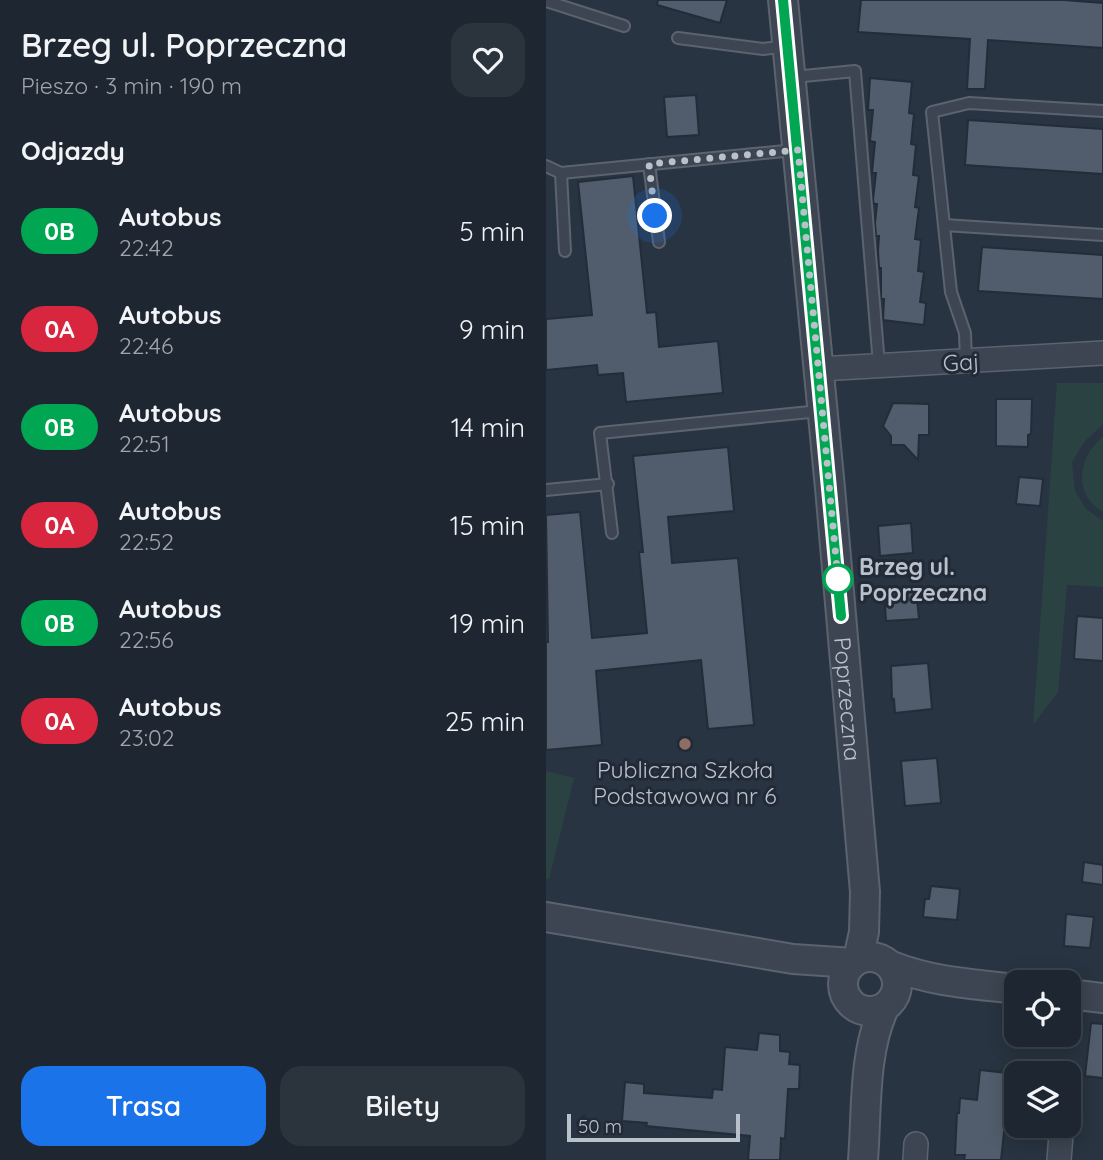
<!DOCTYPE html>
<html lang="pl">
<head>
<meta charset="utf-8">
<style>
  body { margin:0; font-family:Quicksand,sans-serif; background:#2b333d; color:#f1f3f6; height:100vh; display:flex; flex-direction:column; font-size:26px; white-space:nowrap }
  * { box-sizing:border-box; margin:0 }
  p { font-size:23px; color:#a1a5ab }
  .icon { flex:none; width:38px; height:38px; fill:none; stroke:currentColor; stroke-width:2; stroke-linecap:round; stroke-linejoin:round }
  .map { position:relative; flex:1; overflow:hidden }
  .drawer { display:flex; flex-direction:column; background:#1e2731; width:546px }
  .drawer>* { flex:none }
  .badge { padding:0 14px; border-radius:23px; font-size:24px; line-height:46px }
  .controls { position:absolute; left:458px; top:970px; display:grid; gap:14px }
  .controls a { display:grid; place-items:center; width:77px; height:77px; border-radius:14px; background:#1e2731; box-shadow:0 4px 18px #0003,0 0 0 2px #3c444d; font-size:35px }
  .scale { position:absolute; left:21px; bottom:18px; width:173px; box-sizing:border-box; padding-left:7px; border:4px solid #b9c1cb; border-top:0; font-size:19px; line-height:24px; white-space:nowrap; color:#b9c1cb; -webkit-text-stroke:5px #212a36; paint-order:stroke }
  .you { position:absolute; width:35px; height:35px; margin:-18px; border:5px solid #fff; border-radius:50%; background:#1a73e8; box-shadow:0 0 0 10px #1a73e833 }
  .map>.badge { position:absolute; translate:-50% -50%; box-shadow:0 0 0 4px #fff }
  h2 { padding:0 21px; font-size:26px; line-height:63px }
  .round { display:grid; place-items:center; flex:none; width:74px; height:74px; border-radius:21px; background:#2b333d }
  .overview { display:flex; align-items:center; justify-content:space-between; height:119px; padding:0 21px }
  h1 { font-size:33px; font-weight:600; line-height:52px }
  .cta { display:flex; gap:14px; margin-top:auto; padding:14px 21px }
  .cta a { flex:1; height:80px; border-radius:21px; background:#1a73e8; color:#fff; font-size:28px; font-weight:600; line-height:80px; text-align:center }
  .cta a+a { background:#2b333d; color:#f1f3f6 }
  ul { padding:0; list-style:none }
  li { display:flex; align-items:center; gap:21px; height:98px; padding:0 21px }
  li div { flex:1 }
  li b { display:block; font-size:26px }
  li em { font-style:normal }
  li .badge { min-width:77px; font-weight:700; text-align:center }
  main { display:flex; flex:1; min-height:0 }
  .map>svg:first-child { display:block }
  .green { fill:#2b4243 }
  .building { fill:#515d6c; stroke:#232c38; stroke-width:2 }
  .lines { fill:none; stroke-linecap:round; stroke-linejoin:round }
  .service-casing { stroke:#5a636e; stroke-width:14 }
  .minor-casing { stroke:#5a636e; stroke-width:26 }
  .tertiary-casing { stroke:#5a636e; stroke-width:32 }
  .service { stroke:#3c4551; stroke-width:10 }
  .minor { stroke:#3c4551; stroke-width:23 }
  .tertiary { stroke:#3c4551; stroke-width:28 }
  .line-casing { stroke:#fff; stroke-width:16 }
  .line { stroke:#00a651; stroke-width:10 }
  .walk { stroke:#b9c1cb; stroke-width:7; stroke-dasharray:0 12.6 }
  .stop-dot { fill:#fff; stroke:#00a651; stroke-width:3.5 }
  .education-dot { fill:#8d6e63; stroke:#212a36; stroke-width:2.5 }
  .labels { text-anchor:middle; dominant-baseline:central; stroke-width:6; stroke-linejoin:round; paint-order:stroke }
  .street-label { font-size:23px; fill:#b9c1cb; stroke:#212a36 }
  .stop-label { font-size:23px; font-weight:bold; fill:#b9c1cb; stroke:#212a36; text-anchor:start }
  .poi-label { font-size:23px; fill:#b9c1cb; stroke:#212a36 }
</style>
</head>
<body>
<main>
<section class="drawer">
<div class="overview"><div><h1>Brzeg ul. Poprzeczna</h1><p>Pieszo · 3 min · 190 m</p></div><a class="round"><svg class="icon" aria-label="heart" viewBox="0 0 24 24"><path d="M12 20l-8-8c-3-5 5-10 8-4 3-6 11-1 8 4z"/></svg></a></div>
<h2>Odjazdy</h2>
<ul>
<li><span class="badge" style="background:#00a651;color:#fff">0B</span><div><b>Autobus</b><p>22:42</p></div><em>5 min</em></li>
<li><span class="badge" style="background:#d7263d;color:#fff">0A</span><div><b>Autobus</b><p>22:46</p></div><em>9 min</em></li>
<li><span class="badge" style="background:#00a651;color:#fff">0B</span><div><b>Autobus</b><p>22:51</p></div><em>14 min</em></li>
<li><span class="badge" style="background:#d7263d;color:#fff">0A</span><div><b>Autobus</b><p>22:52</p></div><em>15 min</em></li>
<li><span class="badge" style="background:#00a651;color:#fff">0B</span><div><b>Autobus</b><p>22:56</p></div><em>19 min</em></li>
<li><span class="badge" style="background:#d7263d;color:#fff">0A</span><div><b>Autobus</b><p>23:02</p></div><em>25 min</em></li>
</ul>
<div class="cta"><a>Trasa</a><a>Bilety</a></div>
</section>
<div class="map">
<svg width="557" height="1160" viewBox="0 0 557 1160">
  <rect width="100%" height="100%" fill="#283441"/>
  <g class="green">
    <path d="M 511,383 L 557,383 L 557,424 L 539,441 L 526,462 L 529,491 L 540,509 L 557,521 L 557,587 L 521,585 L 512,692 L 487,725 Z"/>
    <path d="M 557,437 L 557,512 C 526,495 532,455 557,437 Z"/>
    <path d="M 0,771 L 28,778 L 3,879 L 0,879 Z"/>
  </g>
  <g class="building">
    <path d="M 112,0 L 181,0 L 174,23 L 111,5 Z"/>
    <path d="M 315,0 L 518,0 L 557,3 L 557,48 L 442,40 L 439,89 L 421,89 L 424,39 L 312,32 Z"/>
    <path d="M 324,78 L 366,82 L 363,113 L 368,114 L 365,144 L 370,145 L 367,175 L 373,176 L 369,207 L 373,208 L 369,239 L 375,240 L 372,271 L 378,272 L 374,302 L 380,303 L 378,325 L 337,320 L 338,299 L 335,299 L 335,268 L 333,268 L 332,251 L 333,236 L 330,236 L 329,223 L 331,204 L 328,204 L 327,200 L 330,173 L 326,173 L 329,142 L 324,141 L 327,110 L 322,110 Z"/>
    <path d="M 150,95 L 153,135 L 121,137 L 118,97 Z"/>
    <path d="M 422,120 L 557,129 L 557,174 L 419,165 Z"/>
    <path d="M 87,176 L 101,313 L 110,312 L 113,347 L 172,341 L 177,393 L 80,402 L 77,373 L 52,375 L 51,365 L 0,370 L 0,319 L 46,315 L 32,182 Z"/>
    <path d="M 436,247 L 557,255 L 557,299 L 432,291 Z"/>
    <path d="M 450,399 L 486,399 L 485,434 L 482,435 L 482,447 L 450,446 Z"/>
    <path d="M 347,403 L 383,404 L 383,435 L 373,435 L 372,460 L 358,445 L 345,445 L 345,436 L 337,426 Z"/>
    <path d="M 182,447 L 188,511 L 122,517 L 126,563 L 192,558 L 208,725 L 162,729 L 155,660 L 50,671 L 56,745 L 0,750 L 0,642 L 2,642 L 0,515 L 34,512 L 46,638 L 101,633 L 93,552 L 97,552 L 87,456 Z"/>
    <path d="M 473,477 L 497,479 L 494,506 L 470,504 Z"/>
    <path d="M 365,523 L 367,553 L 334,556 L 332,526 Z"/>
    <path d="M 367,589 L 370,589 L 373,619 L 340,621 L 338,591 Z"/>
    <path d="M 531,616 L 557,618 L 557,661 L 528,659 Z"/>
    <path d="M 382,663 L 386,709 L 349,713 L 348,699 L 346,700 L 345,666 Z"/>
    <path d="M 391,758 L 395,803 L 359,806 L 355,761 Z"/>
    <path d="M 538,862 L 557,865 L 557,885 L 536,882 Z"/>
    <path d="M 385,886 L 414,889 L 411,920 L 377,917 L 379,899 L 383,899 Z"/>
    <path d="M 520,914 L 548,917 L 544,948 L 518,946 Z"/>
    <path d="M 545,1023 L 557,1024 L 557,1078 L 539,1076 Z"/>
    <path d="M 213,1033 L 234,1035 L 234,1051 L 244,1052 L 243,1064 L 254,1065 L 253,1089 L 242,1089 L 239,1139 L 235,1138 L 234,1160 L 202,1160 L 204,1136 L 100,1126 L 101,1123 L 76,1121 L 79,1082 L 98,1084 L 98,1093 L 166,1098 L 167,1089 L 176,1090 L 179,1047 L 211,1050 Z"/>
    <path d="M 434,1070 L 471,1074 L 471,1114 L 460,1113 L 455,1160 L 418,1160 L 419,1155 L 409,1155 L 411,1113 L 413,1113 L 414,1098 L 431,1100 Z"/>
  </g>
  <g class="lines">
    <defs>
      <g id="service">
        <path d="M 0,1 L 78,26"/>
        <path d="M 132,38 L 217,49 L 241,46"/>
        <path d="M 247,77 L 309,71 L 333,365"/>
        <path d="M 103,164 L 113,242"/>
        <path d="M 0,166 L 15,173 L 249,150"/>
        <path d="M 15,173 L 19,251"/>
        <path d="M 398,225 L 557,235"/>
        <path d="M 420,362 L 419,333 L 405,292 L 386,112 L 423,103 L 557,111"/>
        <path d="M 0,490 L 62,484"/>
        <path d="M 66,533 L 54,433 L 274,411"/>
      </g>
      <g id="minor">
        <path d="M 273,369 L 557,353"/>
        <path d="M 369,1160 L 370,1144"/>
        <path d="M 513,1160 L 515,1135"/>
      </g>
      <g id="tertiary">
        <path id="s1" d="M 237,0 L 284,488 L 319,892 L 318,932 L 312,959"/>
        <path d="M 0,917 L 247,959 L 307,963"/>
        <circle cx="324" cy="984" r="27"/>
        <path d="M 346,966 C 386,982 428,984 471,989"/>
        <path d="M 523,994 L 557,998"/>
        <path d="M 317,1160 C 321,1110 317,1054 338,1008"/>
      </g>
    </defs>
    <use href="#service" class="service-casing"/>
    <use href="#minor" class="minor-casing"/>
    <use href="#tertiary" class="tertiary-casing"/>
    <use href="#service" class="service"/>
    <use href="#minor" class="minor"/>
    <use href="#tertiary" class="tertiary"/>
  </g>
  <g class="lines">
    <defs>
      <path id="line" d="M 237,0 L 295,616"/>
    </defs>
    <use href="#line" class="line-casing"/>
    <use href="#line" class="line"/>
    <path class="walk" d="M 109,216 L 103,164 L 252,150 L 293,591 L 292,579"/>
  </g>
  <circle class="stop-dot" cx="292" cy="579" r="14"/>
  <circle class="education-dot" cx="139" cy="744" r="7"/>
  <g class="labels">
    <g class="street-label">
      <text transform="translate(415 362) rotate(-3)">Gaj</text>
      <text stroke="none"><textPath href="#s1" startOffset="702">Poprzeczna</textPath></text>
    </g>
    <g class="stop-label">
      <text x="313" y="566">Brzeg ul.<tspan x="313" dy="26">Poprzeczna</tspan></text>
    </g>
    <g class="poi-label">
      <text x="139" y="769">Publiczna Szkoła<tspan x="139" dy="26">Podstawowa nr 6</tspan></text>
    </g>
  </g>
</svg>
<div class="controls">
<a><svg class="icon" aria-label="locate" viewBox="0 0 24 24"><circle cx="12" cy="12" r="6"/><path d="M12 2v4M12 18v4M2 12h4M18 12h4"/></svg></a>
<a><svg class="icon" aria-label="layers" viewBox="0 0 24 24"><path d="M12 4l9 5-9 5-9-5zM3 14l9 5 9-5"/></svg></a>
</div>
<div class="scale">50 m</div>
<div class="you" style="left:109px;top:216px"></div>
</div>
</main>
</body>
</html>
